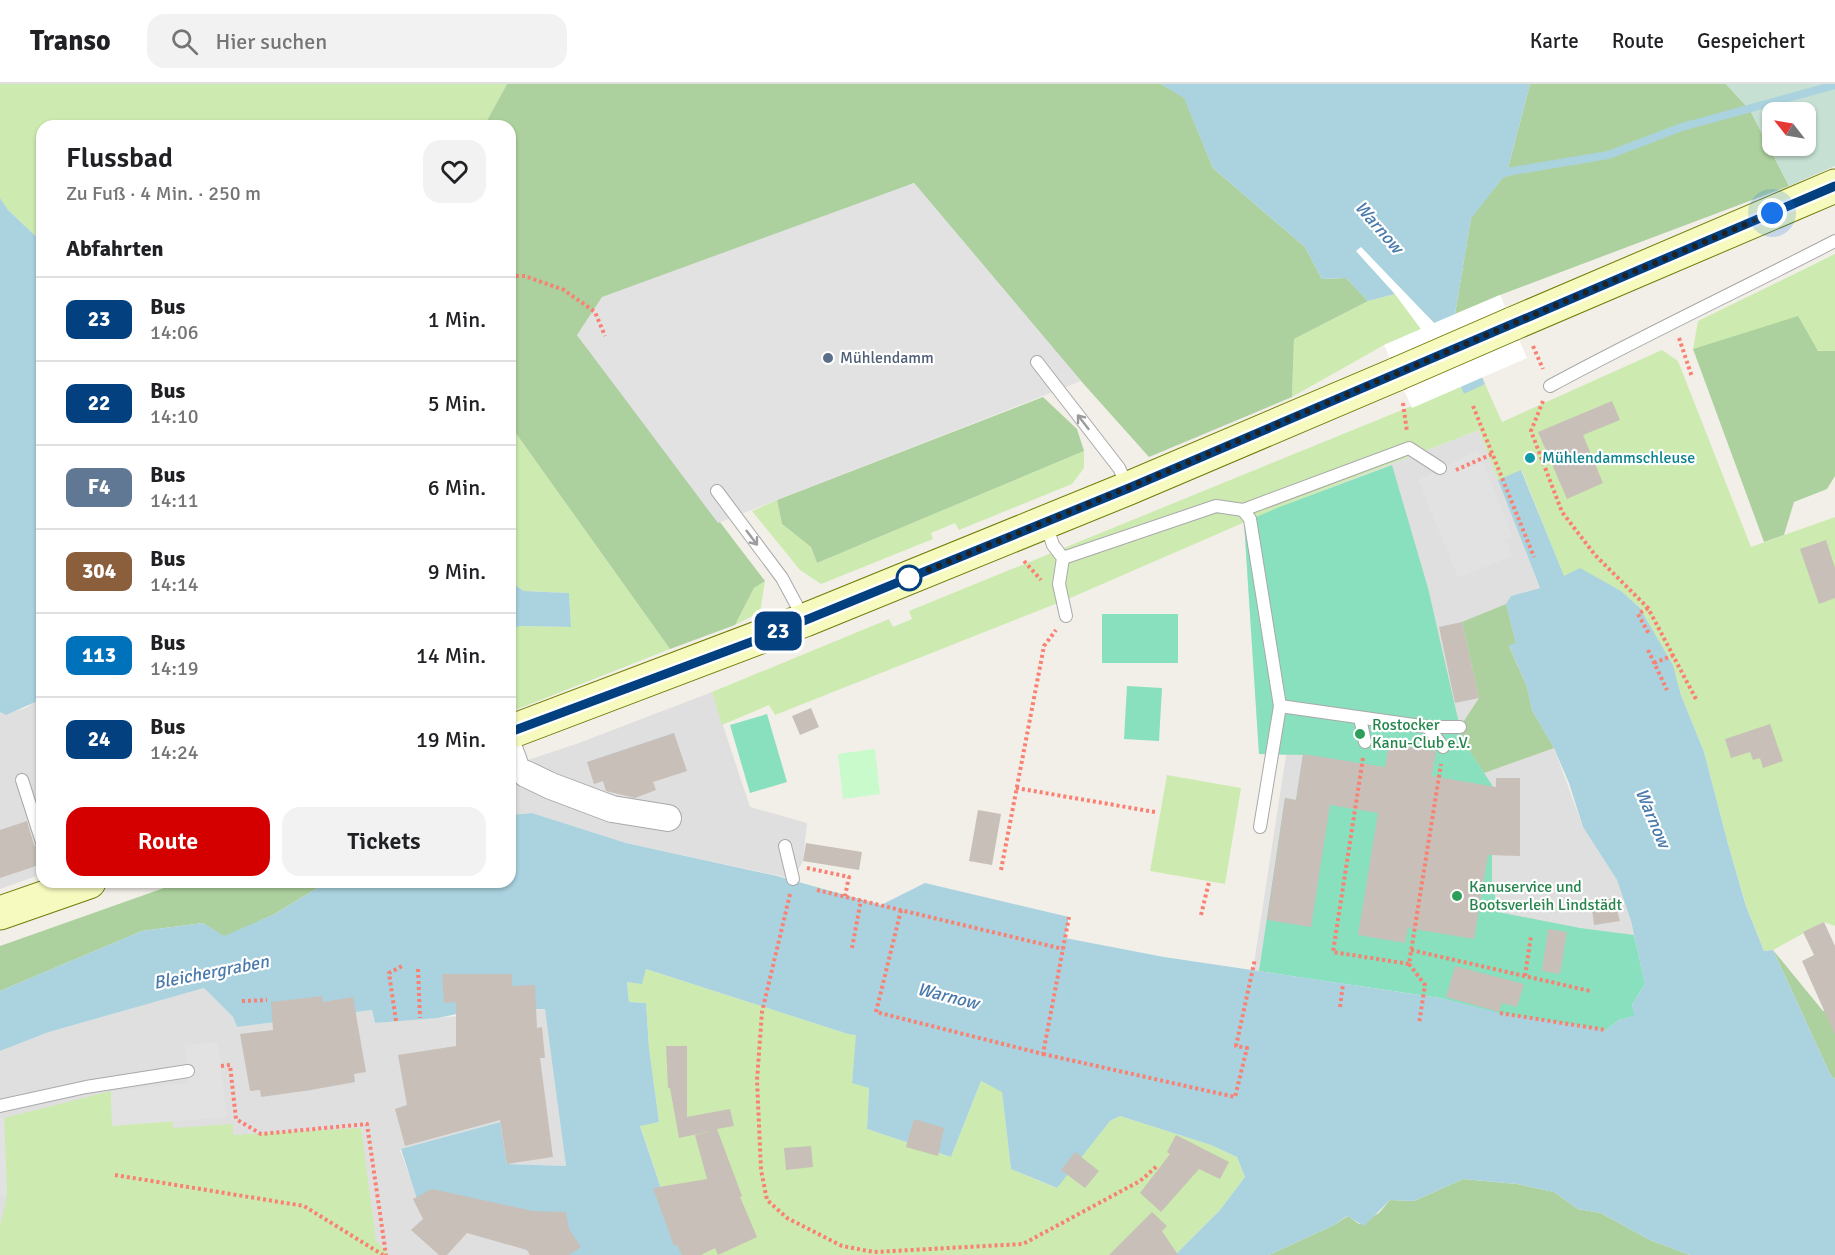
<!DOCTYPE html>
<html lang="de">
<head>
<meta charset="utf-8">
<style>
  body { margin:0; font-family:Signika,sans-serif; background:#f2f2f2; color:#202124; height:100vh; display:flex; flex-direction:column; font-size:22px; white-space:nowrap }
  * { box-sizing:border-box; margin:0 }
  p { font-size:20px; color:#757577 }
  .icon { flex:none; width:33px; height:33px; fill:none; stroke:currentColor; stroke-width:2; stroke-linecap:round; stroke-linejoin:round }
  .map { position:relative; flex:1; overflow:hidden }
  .sheet { position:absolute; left:36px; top:36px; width:480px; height:768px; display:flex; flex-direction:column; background:#fff; border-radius:18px; box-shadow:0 2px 4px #0004 }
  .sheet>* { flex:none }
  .badge { padding:0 12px; border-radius:9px; font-size:21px; line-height:39px }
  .needle { width:39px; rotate:301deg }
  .tools { position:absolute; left:1762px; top:18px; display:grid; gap:12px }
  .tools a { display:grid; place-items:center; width:54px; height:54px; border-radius:12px; background:#fff; box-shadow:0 2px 4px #0004; font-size:30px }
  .you { position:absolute; width:30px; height:30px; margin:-15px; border:4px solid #fff; border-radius:50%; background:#1a73e8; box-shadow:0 0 0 9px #1a73e833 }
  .map>.badge { position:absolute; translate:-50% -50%; box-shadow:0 0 0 3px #fff }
  h2 { padding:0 30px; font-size:22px; line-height:54px }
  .round { display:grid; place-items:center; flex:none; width:63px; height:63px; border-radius:18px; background:#f2f2f2 }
  .summary { display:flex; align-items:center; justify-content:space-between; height:102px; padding:0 30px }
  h1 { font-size:28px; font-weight:600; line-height:45px }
  .button { display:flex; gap:12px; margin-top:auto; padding:12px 30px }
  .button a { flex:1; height:69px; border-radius:18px; background:#d40000; color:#fff; font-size:24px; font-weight:600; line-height:69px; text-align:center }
  .button a+a { background:#f2f2f2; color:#202124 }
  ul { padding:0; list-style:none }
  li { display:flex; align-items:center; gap:18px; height:84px; padding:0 30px; border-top:2px solid #e0e0e0 }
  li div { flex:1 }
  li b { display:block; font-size:22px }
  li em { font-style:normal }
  li .badge { min-width:66px; font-weight:700; text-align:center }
  header { display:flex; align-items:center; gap:36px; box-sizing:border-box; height:84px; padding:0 30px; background:#fff; border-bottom:2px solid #e0e0e0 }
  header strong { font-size:28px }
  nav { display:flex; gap:33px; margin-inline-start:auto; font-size:21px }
  .search { width:420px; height:54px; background:#f2f2f2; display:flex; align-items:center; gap:15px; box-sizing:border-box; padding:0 21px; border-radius:18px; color:#757577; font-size:22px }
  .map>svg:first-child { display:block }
  .residential { fill:#e0dfdf }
  .grass { fill:#cdebb0 }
  .forest { fill:#add19e }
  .wetland { fill:#c6e0d4; fill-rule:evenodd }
  .park { fill:#c8facc }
  .pitch { fill:#88e0be }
  .parking { fill:#e2e2e2 }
  .water { fill:#aad3df }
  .pier { fill:#fff }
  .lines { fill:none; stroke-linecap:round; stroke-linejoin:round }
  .stream { stroke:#aad3df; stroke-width:8 }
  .building { fill:#c7bfb8 }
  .lane-casing { stroke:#a9a9a9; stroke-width:14 }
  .street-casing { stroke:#a9a9a9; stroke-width:28 }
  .secondary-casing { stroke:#707d05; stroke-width:35 }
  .path { stroke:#fa8072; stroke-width:4; stroke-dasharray:3 3; stroke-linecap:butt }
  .lane { stroke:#fff; stroke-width:12 }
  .street { stroke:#fff; stroke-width:26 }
  .secondary { stroke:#f7fabf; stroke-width:33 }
  .secondary-bridge-casing { stroke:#707d05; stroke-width:35; stroke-linecap:butt }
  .secondary-bridge { stroke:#f7fabf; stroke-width:33 }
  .oneway { stroke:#9c9c9c }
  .line-casing { stroke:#fff; stroke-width:14 }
  .line { stroke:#024080; stroke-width:9 }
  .walk { stroke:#222; stroke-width:6; stroke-dasharray:0 10.8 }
  .service-dot { fill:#5c6f8a; stroke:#fff; stroke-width:2 }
  .culture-dot { fill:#0f9aa8; stroke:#fff; stroke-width:2 }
  .stop-dot { fill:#fff; stroke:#024080; stroke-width:3 }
  .leisure-dot { fill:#2e9e5b; stroke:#fff; stroke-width:2 }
  .labels { text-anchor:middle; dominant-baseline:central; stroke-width:4.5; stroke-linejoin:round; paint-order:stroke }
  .service-label { font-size:16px; fill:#4e5e75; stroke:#fff; text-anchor:start }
  .culture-label { font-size:16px; fill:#0d838f; stroke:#fff; text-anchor:start }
  .leisure-label { font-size:16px; fill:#27864d; stroke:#fff; text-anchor:start }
  .water-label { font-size:18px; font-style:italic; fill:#4a7aab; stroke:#fff }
</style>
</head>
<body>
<header>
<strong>Transo</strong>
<div class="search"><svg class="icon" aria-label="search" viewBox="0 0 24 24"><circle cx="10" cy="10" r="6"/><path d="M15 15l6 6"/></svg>Hier suchen</div>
<nav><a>Karte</a><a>Route</a><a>Gespeichert</a></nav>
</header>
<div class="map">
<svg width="1835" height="1171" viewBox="0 0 1835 1171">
  <rect width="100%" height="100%" fill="#f2efe9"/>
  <g class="residential">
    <path d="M 1479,346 L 1540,504 L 1511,512 L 1554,664 L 1583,743 L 1617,796 L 1631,837 L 1645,900 L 1343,900 L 1253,886 L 1286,671 L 1259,670 L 1244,438 L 1282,422 Z"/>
    <path d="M 712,608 L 750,723 L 807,739 L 803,777 L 793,795 L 626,759 L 532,729 L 510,731 L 510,682 L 579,659 Z"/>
    <path d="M 39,615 L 42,615 L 42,790 L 0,805 L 0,628 L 6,630 L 26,624 Z"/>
    <path d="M 204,904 L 233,933 L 237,943 L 372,926 L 375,939 L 546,925 L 566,1082 L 507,1080 L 499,1038 L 400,1066 L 420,1121 L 570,1171 L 0,1171 L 0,967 L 49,948 Z"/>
  </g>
  <g class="grass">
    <path d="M 0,0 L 507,0 L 484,42 L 42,42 L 42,158 L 8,126 L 0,114 Z"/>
    <path d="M 1835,170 L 1835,267 L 1693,265 L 1698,237 Z"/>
    <path d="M 1395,210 L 1421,245 L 1384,261 L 1292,313 L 1294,255 L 1368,217 Z"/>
    <path d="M 1662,266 L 1678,277 L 1751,463 L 1835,433 L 1835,842 L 1824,838 L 1773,866 L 1764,867 L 1746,821 L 1728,760 L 1704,668 L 1681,611 L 1673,581 L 1640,524 L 1621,507 L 1580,485 L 1564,493 L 1522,387 L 1498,396 L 1479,346 L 1282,422 L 1068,515 L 775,631 L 769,621 L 722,641 L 712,608 L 889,535 L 893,543 L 912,535 L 909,527 L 1461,302 L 1464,309 L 1485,300 L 1502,338 Z"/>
    <path d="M 510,341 L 670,565 L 510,628 L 510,545 L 520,542 L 571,543 L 569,509 L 524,507 L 510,498 Z"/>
    <path d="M 1084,367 L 1084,384 L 1072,400 L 959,446 L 955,439 L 931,449 L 933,455 L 821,500 L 800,486 L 752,427 L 777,416 L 782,440 L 811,463 L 817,479 Z"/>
    <path d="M 765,497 L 760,528 L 735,541 L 754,504 Z"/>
    <path d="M 1167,691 L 1241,704 L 1225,800 L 1150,787 Z"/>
    <path d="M 646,885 L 848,950 L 857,950 L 852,998 L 869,1004 L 867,1045 L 951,1073 L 981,997 L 1002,1007 L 1011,1085 L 1056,1104 L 1110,1037 L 1120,1032 L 1211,1061 L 1237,1073 L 1245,1093 L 1220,1126 L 1175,1171 L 691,1171 L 669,1128 L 640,1041 L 659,1038 L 649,964 L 646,919 L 629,918 L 627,898 L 641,899 Z"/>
    <path d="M 111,1007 L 112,1041 L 173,1037 L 173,1044 L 233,1040 L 233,1051 L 361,1044 L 376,1157 L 389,1171 L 0,1171 L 0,1143 L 7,1112 L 4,1034 Z"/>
  </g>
  <g class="forest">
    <path d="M 507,0 L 1161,0 L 1184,13 L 1213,84 L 1305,163 L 1322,195 L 1346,194 L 1368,217 L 1294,255 L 1292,313 L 1149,373 L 1081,297 L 914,99 L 577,251 L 765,497 L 754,504 L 735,541 L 670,565 L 510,341 L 510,42 L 484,42 Z"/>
    <path d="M 1530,0 L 1726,0 L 1750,26 L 1789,102 L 1500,211 L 1455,230 L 1471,134 L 1507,88 Z"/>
    <path d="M 1798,232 L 1818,267 L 1835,267 L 1835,392 L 1827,405 L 1794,418 L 1784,451 L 1764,458 L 1693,265 Z"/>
    <path d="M 1043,313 L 1077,345 L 1084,367 L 817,479 L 811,463 L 782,440 L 777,416 Z"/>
    <path d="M 1506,520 L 1516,559 L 1509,562 L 1527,603 L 1532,626 L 1554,664 L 1484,689 L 1463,657 L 1460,643 L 1479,614 L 1462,538 Z"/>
    <path d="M 181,798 L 327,798 L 275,830 L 224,853 L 203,839 L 142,847 L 0,907 L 0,862 Z"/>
    <path d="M 1773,866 L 1823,927 L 1835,923 L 1835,995 L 1831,992 Z"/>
    <path d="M 1463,1095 L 1517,1100 L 1554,1108 L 1578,1125 L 1601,1129 L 1650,1156 L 1690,1171 L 1269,1171 L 1334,1141 L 1348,1132 L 1359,1140 L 1379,1129 L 1390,1116 L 1414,1117 Z"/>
  </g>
  <path class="wetland" d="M 1726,0 L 1835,0 L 1835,82 L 1789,102 L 1750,26 ZM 1773,28 L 1806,28 L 1806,62 L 1773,62 Z"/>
  <path class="park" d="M 875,665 L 880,710 L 843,715 L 838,670 Z"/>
  <g class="pitch">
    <path d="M 1392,381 L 1428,504 L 1463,657 L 1492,701 L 1492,797 L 1498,828 L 1580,844 L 1634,851 L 1645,900 L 1632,921 L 1635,932 L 1619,936 L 1606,946 L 1500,930 L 1440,914 L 1259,887 L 1285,714 L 1296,716 L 1303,671 L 1259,670 L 1244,438 L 1282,422 Z"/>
    <rect x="1102" y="530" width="76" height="49"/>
    <path d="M 1127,602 L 1162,604 L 1159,657 L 1124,655 Z"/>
    <path d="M 767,630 L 787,698 L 750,709 L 730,641 Z"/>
  </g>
  <g class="parking">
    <path d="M 914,99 L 1081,297 L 718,439 L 577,251 L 602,213 Z"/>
    <path d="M 1478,366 L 1513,453 L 1506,456 L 1512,472 L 1458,494 L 1418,396 Z"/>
    <path d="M 218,958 L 227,1033 L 112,1042 L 111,1007 L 188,999 L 185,961 Z"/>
    <path d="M 0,1034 L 4,1034 L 7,1112 L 0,1112 Z"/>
  </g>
  <g class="water">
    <path d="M 1161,0 L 1530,0 L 1507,88 L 1471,135 L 1455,230 L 1485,300 L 1464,310 L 1434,239 L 1361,164 L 1357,168 L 1395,210 L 1368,217 L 1346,194 L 1322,195 L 1305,163 L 1213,84 L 1184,14 Z"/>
    <path d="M 0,114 L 8,126 L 42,158 L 42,615 L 6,631 L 0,628 Z"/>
    <path d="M 1521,386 L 1564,492 L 1580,484 L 1621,507 L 1640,524 L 1673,581 L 1681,611 L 1704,668 L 1728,760 L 1746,822 L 1764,867 L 1773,866 L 1831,992 L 1835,995 L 1835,1171 L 1690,1171 L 1650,1156 L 1601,1129 L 1578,1125 L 1554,1108 L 1517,1100 L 1463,1095 L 1414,1117 L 1390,1116 L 1364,1142 L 1347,1132 L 1334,1141 L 1269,1171 L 1175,1171 L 1220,1126 L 1245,1093 L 1237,1073 L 1211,1061 L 1120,1032 L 1110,1037 L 1057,1104 L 1011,1085 L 1002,1008 L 981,997 L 951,1073 L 867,1045 L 869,1004 L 852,999 L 856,951 L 848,950 L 646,885 L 642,900 L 627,898 L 629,918 L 646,919 L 649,964 L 659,1038 L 640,1042 L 669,1128 L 692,1171 L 566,1171 L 419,1121 L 401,1065 L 500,1038 L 507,1080 L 566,1082 L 545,925 L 475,926 L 438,934 L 375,939 L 372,926 L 237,943 L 233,933 L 204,904 L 49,948 L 0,967 L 0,907 L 142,847 L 203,839 L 224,852 L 275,830 L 327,798 L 510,798 L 510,731 L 532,729 L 626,759 L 777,792 L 881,821 L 925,799 L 1069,833 L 1065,854 L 1164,873 L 1440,914 L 1500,929 L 1606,946 L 1619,936 L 1634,932 L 1632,921 L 1645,900 L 1631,837 L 1617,796 L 1583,743 L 1569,699 L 1554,664 L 1532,626 L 1527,603 L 1509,561 L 1516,559 L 1506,520 L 1511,512 L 1540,504 L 1498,396 Z"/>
    <path d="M 510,498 L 524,507 L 569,509 L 571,543 L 520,542 L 510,545 Z"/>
  </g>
  <path class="pier" d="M 1361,163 L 1434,239 L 1500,211 L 1527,274 L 1412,324 L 1384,261 L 1421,245 L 1395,210 L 1356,167 Z"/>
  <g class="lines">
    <path class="stream" d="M 1499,92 L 1507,88 L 1608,71 L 1682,43 L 1835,1"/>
  </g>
  <g class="building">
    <path d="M 1612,317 L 1620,336 L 1583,351 L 1603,399 L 1567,415 L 1538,348 Z"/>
    <path d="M 1826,456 L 1835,484 L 1835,514 L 1819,520 L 1800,465 Z"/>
    <path d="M 1462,538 L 1479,614 L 1455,619 L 1439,543 Z"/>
    <path d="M 811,624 L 819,643 L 800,651 L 792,632 Z"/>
    <path d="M 1770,640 L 1783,677 L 1763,684 L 1760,674 L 1753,676 L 1750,668 L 1731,674 L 1725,655 Z"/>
    <path d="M 674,649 L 687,687 L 653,698 L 656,706 L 635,714 L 606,707 L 603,697 L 594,700 L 587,678 Z"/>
    <path d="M 1389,660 L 1436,667 L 1432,692 L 1496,703 L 1496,694 L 1520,694 L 1520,772 L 1488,771 L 1474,855 L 1408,844 L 1405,859 L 1358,851 L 1378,729 L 1330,721 L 1311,843 L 1267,836 L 1285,714 L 1296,716 L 1303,670 L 1385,683 Z"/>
    <path d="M 978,726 L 1001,730 L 992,781 L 969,777 Z"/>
    <path d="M 27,737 L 34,761 L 42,766 L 42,780 L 0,794 L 0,746 Z"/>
    <path d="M 806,759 L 862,768 L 859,786 L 803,777 Z"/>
    <path d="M 1614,814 L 1620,837 L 1594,841 L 1591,817 Z"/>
    <path d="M 1824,838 L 1835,862 L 1835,951 L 1802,877 L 1814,871 L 1803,848 Z"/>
    <path d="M 1548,845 L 1567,848 L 1560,890 L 1542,887 Z"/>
    <path d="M 1455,882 L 1524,900 L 1517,923 L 1502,919 L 1499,928 L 1446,913 Z"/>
    <path d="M 442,890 L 512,890 L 512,902 L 535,901 L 537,944 L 542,943 L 545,974 L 540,974 L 553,1073 L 507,1080 L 500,1036 L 405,1062 L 395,1025 L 407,1021 L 398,971 L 456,962 L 456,918 L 444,919 Z"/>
    <path d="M 322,912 L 323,918 L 353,913 L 366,988 L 354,990 L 355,998 L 311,1006 L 261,1013 L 260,1006 L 250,1007 L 240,950 L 273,946 L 271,918 Z"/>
    <path d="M 666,962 L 687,962 L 687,1033 L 730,1025 L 734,1042 L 717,1045 L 742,1112 L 740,1113 L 757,1153 L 718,1171 L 715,1164 L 701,1171 L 682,1171 L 677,1161 L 674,1162 L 653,1104 L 707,1095 L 695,1051 L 716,1046 L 679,1054 L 670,1004 L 668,1004 Z"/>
    <path d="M 914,1035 L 944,1044 L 938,1072 L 906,1063 Z"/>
    <path d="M 1176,1051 L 1229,1078 L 1220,1095 L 1199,1085 L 1161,1128 L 1140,1109 L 1170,1070 L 1167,1068 Z"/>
    <path d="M 811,1062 L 813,1083 L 786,1086 L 784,1064 Z"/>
    <path d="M 1075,1068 L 1099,1087 L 1085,1104 L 1061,1086 Z"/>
    <path d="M 432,1105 L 533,1127 L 566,1128 L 569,1145 L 581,1163 L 569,1171 L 530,1171 L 527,1166 L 467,1149 L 447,1171 L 439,1171 L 411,1146 L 423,1135 L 413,1115 Z"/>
    <path d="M 1152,1128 L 1167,1142 L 1162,1147 L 1178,1171 L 1109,1171 Z"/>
  </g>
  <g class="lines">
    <defs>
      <g id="lane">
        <path d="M 1037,278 L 1119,384 L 1128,403"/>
        <path d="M 1550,302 C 1644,251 1740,206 1835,157"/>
        <path d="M 717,407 L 782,494 L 804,535"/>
        <path d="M 1243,426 L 1250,435 L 1280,622 L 1428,643 L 1443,663"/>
        <path d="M 1046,440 L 1053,461 L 1063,474 L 1059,500 L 1066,532"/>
        <path d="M 1063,474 L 1216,422 L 1243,426 L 1409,364 L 1440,384"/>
        <path d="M 1360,634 L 1365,658"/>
        <path d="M 1428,643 L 1460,643"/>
        <path d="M 511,649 L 526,690"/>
        <path d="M 22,696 L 42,758"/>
        <path d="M 1260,743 L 1280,622"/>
        <path d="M 785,762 L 793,795"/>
        <path d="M 0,1022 L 86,1003 L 188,987"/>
      </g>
      <path id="street" d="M 526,690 L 551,702 L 612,725 L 668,734"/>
      <g id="secondary">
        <path d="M 1512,240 L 1835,102"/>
        <path d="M 510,648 L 805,536 L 1129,404 L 1397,290"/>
        <path d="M 0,829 L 89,798"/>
      </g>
    </defs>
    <use href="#lane" class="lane-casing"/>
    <use href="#street" class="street-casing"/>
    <use href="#secondary" class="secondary-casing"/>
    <g class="path">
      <path d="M 510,192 L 525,192 L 564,206 L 595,228 L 605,252"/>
      <path d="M 1679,254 L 1692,293"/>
      <path d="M 1533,262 L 1543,285"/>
      <path d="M 1543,317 L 1531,347 L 1562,428 L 1595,471 L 1648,524 L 1697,617"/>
      <path d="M 1403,319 L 1407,348"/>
      <path d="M 1473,322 L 1534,473"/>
      <path d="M 1456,386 L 1492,370"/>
      <path d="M 1024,477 L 1041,496"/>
      <path d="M 1648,524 L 1638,530 L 1649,550"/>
      <path d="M 1648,566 L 1667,606"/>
      <path d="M 1654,579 L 1674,571"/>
      <path d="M 1363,674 L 1333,868 L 1409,880 L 1441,680"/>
      <path d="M 1016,704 L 1155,728"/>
      <path d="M 807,784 L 849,793 L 845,812"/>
      <path d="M 1001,786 L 1044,562 L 1056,546"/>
      <path d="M 817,806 L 1063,865"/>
      <path d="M 790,810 L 762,928 L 757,996 L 761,1086 L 767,1116 L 787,1134 L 842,1162 L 874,1168 L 1023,1160 L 1140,1097 L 1158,1081"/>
      <path d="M 901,826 L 876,928 L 1043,970 L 1069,833"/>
      <path d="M 1201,831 L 1209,798"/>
      <path d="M 852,864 L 861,816"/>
      <path d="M 1411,866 L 1590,907"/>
      <path d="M 1409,880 L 1425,901 L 1419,940"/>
      <path d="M 418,885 L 420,934"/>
      <path d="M 1525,892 L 1531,852"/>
      <path d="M 242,917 L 267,916"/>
      <path d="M 1340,923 L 1343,900"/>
      <path d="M 1500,929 L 1606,946"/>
      <path d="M 396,937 L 389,889 L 404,881"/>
      <path d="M 1043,970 L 1235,1013 L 1247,964 L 1236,962 L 1255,875"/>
      <path d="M 221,982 L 230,981 L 236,1035 L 261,1050 L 367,1040 L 386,1171"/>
      <path d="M 115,1091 L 304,1122 L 383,1171"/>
    </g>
    <use href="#lane" class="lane"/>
    <use href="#street" class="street"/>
    <use href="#secondary" class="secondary"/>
    <defs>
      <path id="secondary-bridge" d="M 1397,290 L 1512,240"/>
    </defs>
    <use href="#secondary-bridge" class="secondary-bridge-casing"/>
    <use href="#secondary-bridge" class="secondary-bridge"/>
  </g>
  <defs><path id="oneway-shaft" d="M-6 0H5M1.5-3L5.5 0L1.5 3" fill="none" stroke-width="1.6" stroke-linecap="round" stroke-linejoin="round" transform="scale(1.5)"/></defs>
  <g class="oneway">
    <use href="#oneway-shaft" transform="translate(1083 338) rotate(-128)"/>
    <use href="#oneway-shaft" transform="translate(752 454) rotate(53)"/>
  </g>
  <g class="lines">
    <defs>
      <path id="line" d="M 510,648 L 759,555 L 1129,404 L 1835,102"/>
    </defs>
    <use href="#line" class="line-casing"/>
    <use href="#line" class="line"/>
    <path class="walk" d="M 909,494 L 1149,395 L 1772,129"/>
  </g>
  <circle class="service-dot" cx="828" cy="274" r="6"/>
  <circle class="culture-dot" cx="1530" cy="374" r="6"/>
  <circle class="stop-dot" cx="909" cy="494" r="12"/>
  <g class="leisure-dot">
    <circle cx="1360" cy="650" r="6"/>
    <circle cx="1457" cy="812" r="6"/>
  </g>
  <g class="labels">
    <g class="service-label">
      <text x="840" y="274">Mühlendamm</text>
    </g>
    <g class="culture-label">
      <text x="1542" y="374">Mühlendammschleuse</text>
    </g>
    <g class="leisure-label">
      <text x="1372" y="641">Rostocker<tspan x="1372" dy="18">Kanu-Club e.V.</tspan></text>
      <text x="1469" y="803">Kanuservice und<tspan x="1469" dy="18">Bootsverleih Lindstädt</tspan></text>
    </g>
    <g class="water-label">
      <text transform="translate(1379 143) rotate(49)">Warnow</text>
      <text transform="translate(1653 734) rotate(67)">Warnow</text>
      <text transform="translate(211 888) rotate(-11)">Bleichergraben</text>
      <text transform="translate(948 912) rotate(14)">Warnow</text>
    </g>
  </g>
</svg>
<div class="tools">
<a><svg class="needle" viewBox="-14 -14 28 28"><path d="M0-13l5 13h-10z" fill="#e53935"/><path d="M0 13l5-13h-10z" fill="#757577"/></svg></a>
</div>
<div class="you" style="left:1772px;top:129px"></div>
<b class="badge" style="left:778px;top:547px;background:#024080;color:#fff">23</b>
<section class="sheet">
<div class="summary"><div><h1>Flussbad</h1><p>Zu Fuß · 4 Min. · 250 m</p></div><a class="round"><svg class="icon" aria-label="heart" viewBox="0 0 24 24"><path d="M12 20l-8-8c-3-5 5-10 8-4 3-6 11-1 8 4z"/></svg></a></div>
<h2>Abfahrten</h2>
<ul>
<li><span class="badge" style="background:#024080;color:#fff">23</span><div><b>Bus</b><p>14:06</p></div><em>1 Min.</em></li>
<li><span class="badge" style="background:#024080;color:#fff">22</span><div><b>Bus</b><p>14:10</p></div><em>5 Min.</em></li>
<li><span class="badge" style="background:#607893;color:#fff">F4</span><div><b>Bus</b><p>14:11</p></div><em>6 Min.</em></li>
<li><span class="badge" style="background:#8b5e3c;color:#fff">304</span><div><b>Bus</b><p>14:14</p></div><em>9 Min.</em></li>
<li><span class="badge" style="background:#0072bc;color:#fff">113</span><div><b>Bus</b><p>14:19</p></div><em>14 Min.</em></li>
<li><span class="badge" style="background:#024080;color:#fff">24</span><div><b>Bus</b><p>14:24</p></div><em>19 Min.</em></li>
</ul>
<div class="button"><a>Route</a><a>Tickets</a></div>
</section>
</div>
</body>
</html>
